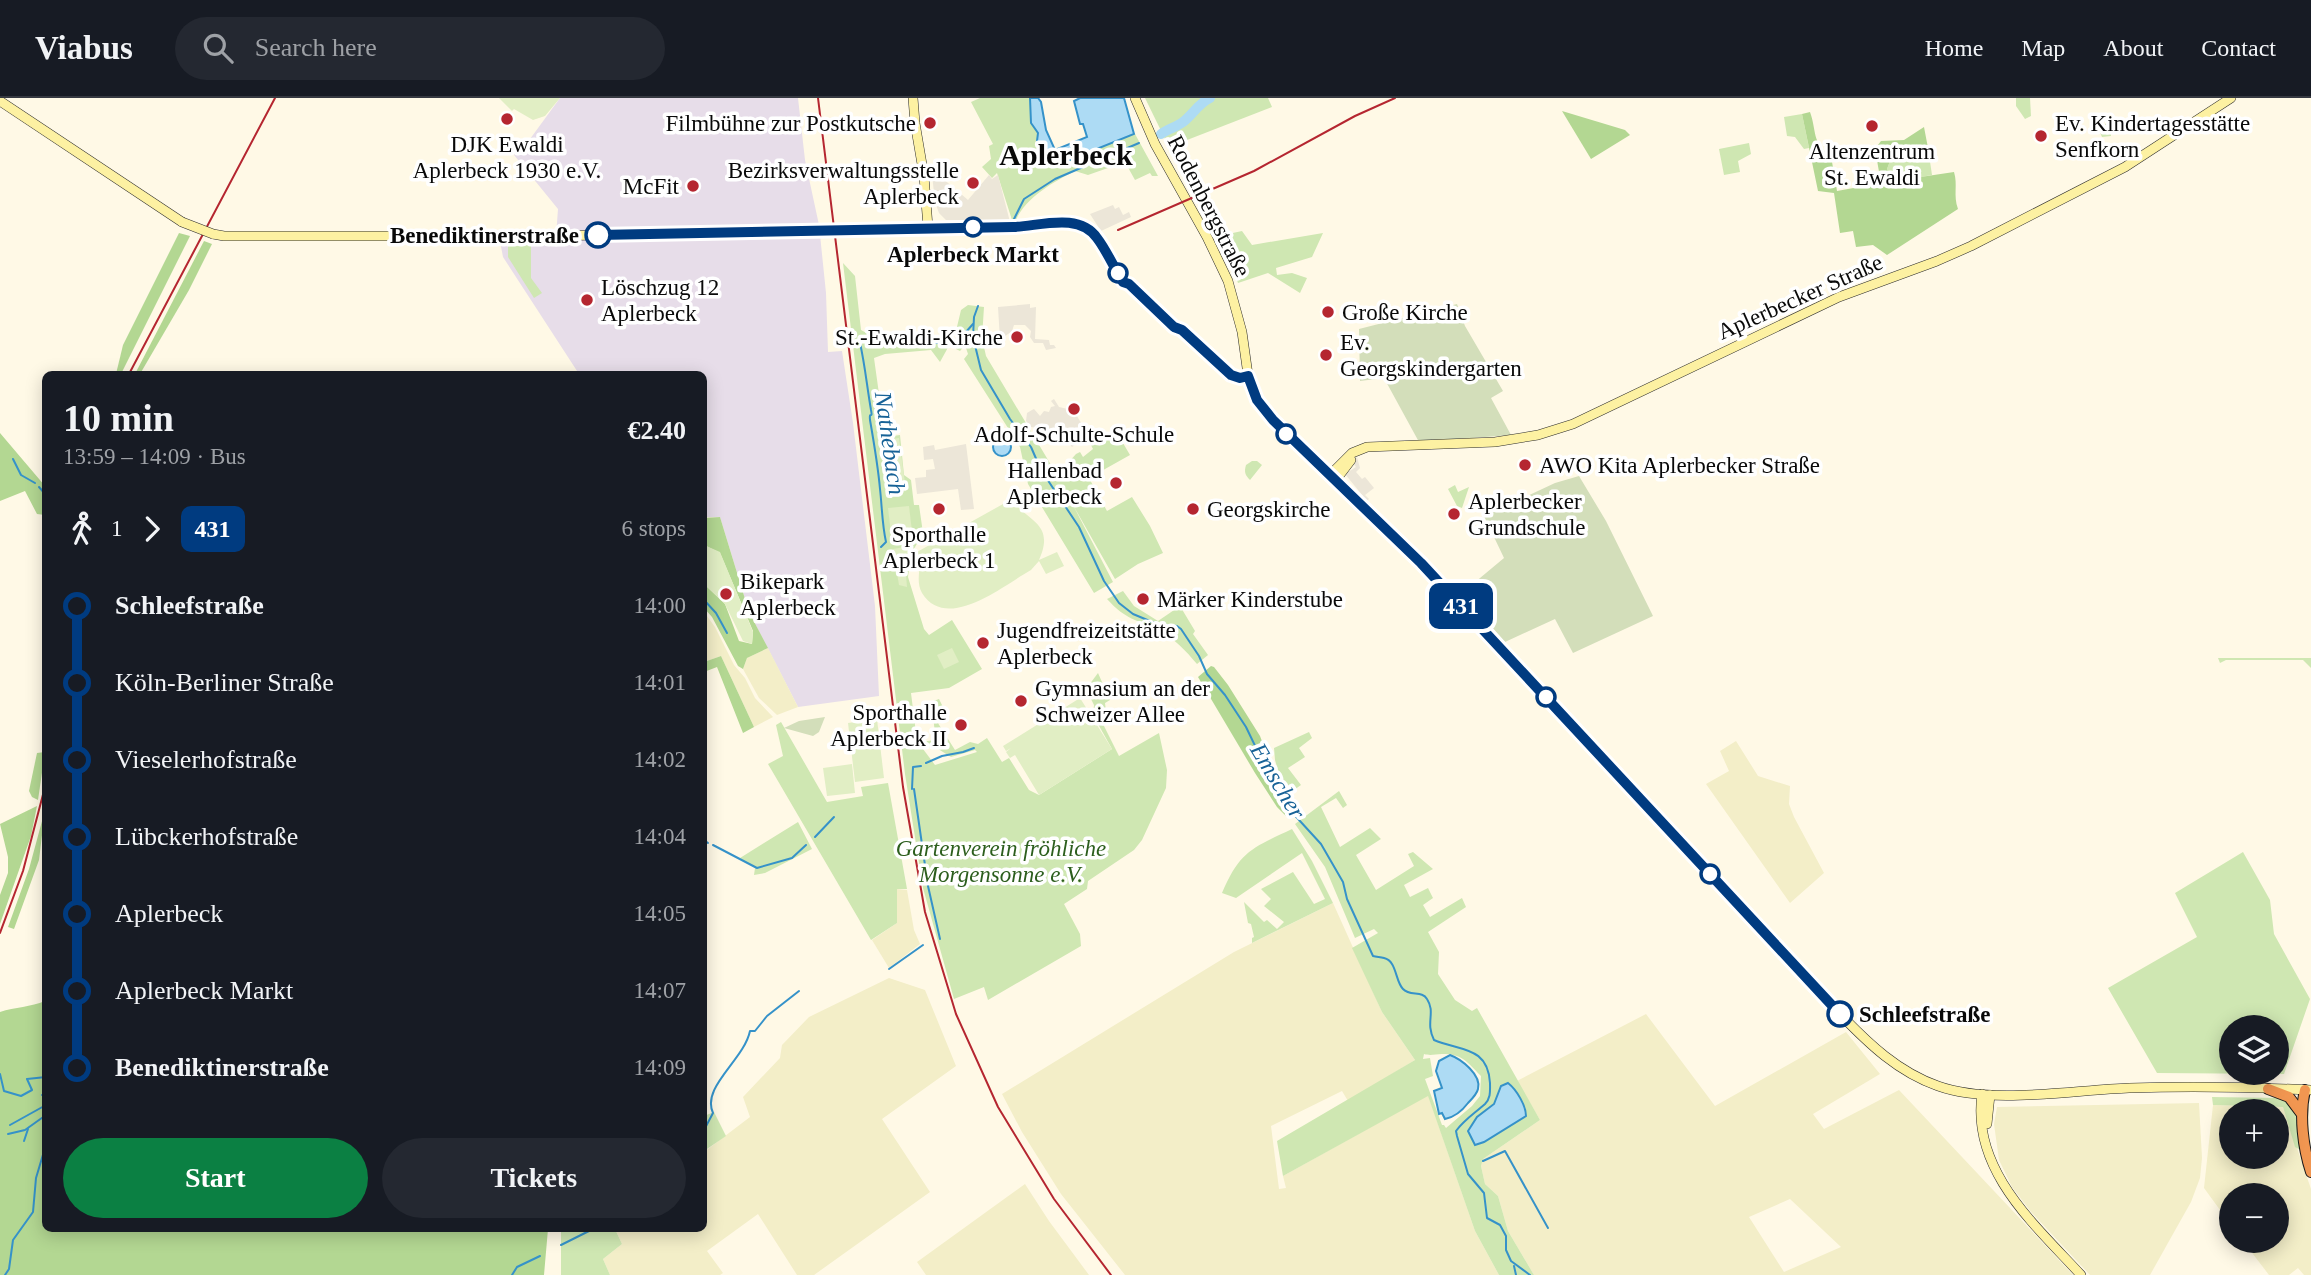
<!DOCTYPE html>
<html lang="en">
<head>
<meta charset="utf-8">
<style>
  body { margin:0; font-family:"Times New Roman",serif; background:#242831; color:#f1f3f6; height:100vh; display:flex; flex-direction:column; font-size:26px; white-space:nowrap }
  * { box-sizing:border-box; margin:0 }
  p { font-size:23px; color:#9ea1a6 }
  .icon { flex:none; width:38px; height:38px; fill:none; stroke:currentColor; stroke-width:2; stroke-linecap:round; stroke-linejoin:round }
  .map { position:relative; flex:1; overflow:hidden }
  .drawer { position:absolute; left:42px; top:273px; width:665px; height:861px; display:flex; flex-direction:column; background:#171b24; border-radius:10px; box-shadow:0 4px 18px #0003 }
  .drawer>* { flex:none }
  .badge { padding:0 14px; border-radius:10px; font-size:24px; line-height:46px }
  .controls { position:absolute; left:2219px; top:917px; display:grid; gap:14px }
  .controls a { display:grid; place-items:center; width:70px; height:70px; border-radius:50%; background:#171b24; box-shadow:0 4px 18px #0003; font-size:35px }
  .map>.badge { position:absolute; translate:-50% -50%; box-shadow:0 0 0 4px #fff }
  .legs { display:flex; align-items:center; gap:10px; height:77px; padding:0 21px; font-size:23px }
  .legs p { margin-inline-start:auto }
  .head { display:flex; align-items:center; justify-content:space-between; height:119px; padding:0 21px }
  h1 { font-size:38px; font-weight:800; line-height:52px }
  .primary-button { display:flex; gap:14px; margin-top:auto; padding:14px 21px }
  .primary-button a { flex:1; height:80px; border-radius:42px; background:#0b8043; color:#fff; font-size:28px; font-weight:800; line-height:80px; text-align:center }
  .primary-button a+a { background:#242831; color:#f1f3f6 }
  ul { padding:0 21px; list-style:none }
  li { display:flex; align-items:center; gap:24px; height:77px; font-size:26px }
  li i { display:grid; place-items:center; width:10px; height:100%; margin:0 9px; background:currentColor }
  li i::after { content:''; width:18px; height:18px; margin:-9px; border:5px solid; border-radius:50%; background:#171b24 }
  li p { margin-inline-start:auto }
  li:first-child i { background:linear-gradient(#0000 50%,currentColor 0) }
  li:last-child i { background:linear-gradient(currentColor 50%,#0000 0) }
  header { display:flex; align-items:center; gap:42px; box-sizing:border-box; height:98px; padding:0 35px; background:#171b24; border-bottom:2px solid #363941 }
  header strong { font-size:33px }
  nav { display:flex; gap:38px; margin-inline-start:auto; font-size:24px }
  .search { width:490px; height:63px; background:#242831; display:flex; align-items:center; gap:18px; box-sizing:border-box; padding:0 24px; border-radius:38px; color:#9ea1a6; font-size:26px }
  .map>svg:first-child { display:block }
  .industrial { fill:#e7dde9 }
  .farmland { fill:#f3eec8; fill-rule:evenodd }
  .green { fill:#cfe7b2; fill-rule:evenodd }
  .forest { fill:#b3d792 }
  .cemetery { fill:#d3deba }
  .pitch { fill:#e1eec4 }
  .plaza { fill:#ece6d8 }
  .water { fill:#addbf4; stroke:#3592c9; stroke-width:2 }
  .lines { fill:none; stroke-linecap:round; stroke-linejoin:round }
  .stream { stroke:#3592c9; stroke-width:2 }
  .river { stroke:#addbf4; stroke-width:10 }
  .secondary-casing { stroke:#2b2b2b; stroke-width:10 }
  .highway-casing { stroke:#1a1a1a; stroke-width:12 }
  .secondary { stroke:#fdf1a2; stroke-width:9 }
  .highway { stroke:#f19651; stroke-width:10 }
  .tram { stroke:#b52630; stroke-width:2 }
  .rail { stroke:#b52630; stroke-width:2 }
  .secondary-bridge-casing { stroke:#2b2b2b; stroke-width:10; stroke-linecap:butt }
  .secondary-bridge { stroke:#fdf1a2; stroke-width:9 }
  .line-1-casing { stroke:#fff; stroke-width:16 }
  .line-1 { stroke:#003b80; stroke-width:10 }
  .poi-dot { fill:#b52630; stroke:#fff; stroke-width:2.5 }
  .stop-1-dot { fill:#fff; stroke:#003b80; stroke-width:3.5 }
  .labels { text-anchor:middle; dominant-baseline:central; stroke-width:7; stroke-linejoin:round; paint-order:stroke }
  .poi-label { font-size:23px; fill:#090909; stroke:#fff; text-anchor:start }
  .street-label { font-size:23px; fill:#090909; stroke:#fff }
  .stop-label { font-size:23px; font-weight:bold; fill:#090909; stroke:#fff; text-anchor:end }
  .park-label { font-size:23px; font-style:italic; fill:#2c5e1d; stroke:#fff }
  .water-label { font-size:24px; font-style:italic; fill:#176297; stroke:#fff }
  .district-label { font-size:30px; font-weight:bold; fill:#090909; stroke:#fff }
</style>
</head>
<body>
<header>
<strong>Viabus</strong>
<div class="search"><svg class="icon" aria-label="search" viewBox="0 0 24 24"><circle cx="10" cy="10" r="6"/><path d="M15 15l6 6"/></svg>Search here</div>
<nav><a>Home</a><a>Map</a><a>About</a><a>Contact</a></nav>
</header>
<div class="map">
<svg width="2311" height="1177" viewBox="0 0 2311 1177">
  <rect width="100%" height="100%" fill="#fff9e6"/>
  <path class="industrial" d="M 560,0 L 798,0 L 805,62 L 819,127 L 826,195 L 828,254 L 842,253 L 853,325 L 875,508 L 879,598 L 798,609 L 749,514 L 720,419 L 704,419 L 704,276 L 579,276 L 503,159 L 499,138 L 556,138 L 558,111 L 514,57 L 530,41 Z"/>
  <g class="farmland">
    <path d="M 704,514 L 715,529 L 734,567 L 745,580 L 755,600 L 773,619 L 754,629 L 721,558 L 704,564 Z"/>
    <path d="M 768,550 L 798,609 L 777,617 L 759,600 L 743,571 L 747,560 Z"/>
    <path d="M 1736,643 L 1758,678 L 1790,688 L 1789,706 L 1794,719 L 1824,775 L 1790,805 L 1706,686 L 1729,673 L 1720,653 Z"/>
    <path d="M 897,791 L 907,792 L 914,832 L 920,846 L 889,870 L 872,842 L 897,825 Z"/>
    <path d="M 1333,805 L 1382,914 L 1415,962 L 1348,1003 L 1342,993 L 1271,1028 L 1279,1091 L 1286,1090 L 1283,1078 L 1428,997 L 1475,1133 L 1499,1177 L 1125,1177 L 1061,1096 L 1022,1034 L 1002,996 L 1234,854 Z"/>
    <path d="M 889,880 L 925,892 L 956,968 L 882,1021 L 930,1094 L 814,1177 L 797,1177 L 758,1116 L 707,1153 L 723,1175 L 720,1177 L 610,1177 L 603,1161 L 622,1146 L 615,1131 L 704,1130 L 704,1054 L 750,1019 L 743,999 L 780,960 L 782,947 L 809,919 Z"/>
    <path d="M 1646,916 L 1715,1008 L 1846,934 L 1880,976 L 1813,1016 L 1824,1031 L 1899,992 L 2073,1177 L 1534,1177 L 1508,1133 L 1498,1098 L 1485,1086 L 1481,1068 L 1483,1061 L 1540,1022 L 1517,983 ZM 1790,1101 L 1841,1149 L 1784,1174 L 1749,1119 Z"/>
    <path d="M 2199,1005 L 2202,1060 L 2200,1080 L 2191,1104 L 2150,1177 L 2090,1177 L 2031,1114 L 2012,1089 L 1999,1062 L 1994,1026 L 1997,1009 Z"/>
    <path d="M 2213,1007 L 2283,1009 L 2311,1091 L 2311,1177 L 2304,1177 L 2298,1170 L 2289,1177 L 2269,1177 L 2243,1143 L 2277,1143 L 2277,1097 L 2231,1097 L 2231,1127 L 2204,1090 ZM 2231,1013 L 2277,1013 L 2277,1059 L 2231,1059 Z"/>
    <path d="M 1025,1086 L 1049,1123 L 1089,1177 L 926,1177 L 917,1164 Z"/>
  </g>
  <g class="green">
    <path d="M 980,0 L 1030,0 L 1031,25 L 1038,35 L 1037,43 L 1057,67 L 1135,36 L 1158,78 L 1152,78 L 1150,75 L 1135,82 L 1125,64 L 1088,77 L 1075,73 C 1055,83 1026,99 1016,122 L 1012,122 L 997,75 L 992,80 L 982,69 L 991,61 L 989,48 L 993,46 L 971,4 Z"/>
    <path d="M 1145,0 L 1268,0 L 1272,9 L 1169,49 Z"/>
    <path d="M 2016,0 L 2030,0 L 2031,18 L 2025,21 L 2016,8 Z"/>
    <path d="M 1802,16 L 1809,50 L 1804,51 L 1795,39 L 1787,38 L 1784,19 Z"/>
    <path d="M 2115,24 L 2117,34 L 2111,35 L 2111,38 L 2102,39 L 2098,30 L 2100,27 Z"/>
    <path d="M 1749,45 L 1751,56 L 1738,63 L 1740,74 L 1724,77 L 1719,51 Z"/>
    <path d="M 1928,50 L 1932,77 L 1887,85 L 1887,71 L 1893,55 Z"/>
    <path d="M 1242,133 L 1252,147 L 1323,135 L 1312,159 L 1276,170 L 1277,177 L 1292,175 L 1307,180 L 1300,195 L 1268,175 L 1238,185 L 1228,155 L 1219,138 Z"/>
    <path d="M 531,146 L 531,180 L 542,195 L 534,200 L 508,159 L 508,147 Z"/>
    <path d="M 843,165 L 855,178 L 861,232 L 872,238 L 951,244 L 940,264 L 931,252 L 885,256 L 874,260 L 885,339 L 900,337 L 904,377 L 911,382 L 914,407 L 919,407 L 923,435 L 911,456 L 908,479 L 924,531 L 929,537 L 952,522 L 982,571 L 949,590 L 911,595 L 917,643 L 935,667 L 977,654 L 975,652 L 951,659 L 935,649 L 924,650 L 919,644 L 936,642 L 931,604 L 939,601 L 946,615 L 936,622 L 955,652 L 970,644 L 978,646 L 987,640 L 1002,664 L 1009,660 L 1029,692 L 1039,697 L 1112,651 L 1093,617 L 1094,607 L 1086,591 L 1098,575 L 1110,602 L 1105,605 L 1106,613 L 1099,618 L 1119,658 L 1159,635 L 1167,672 L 1166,690 L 1142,742 L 1134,752 L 1088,783 L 1087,791 L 1064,806 L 1080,836 L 1081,848 L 988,902 L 984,889 L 954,901 L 923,790 L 905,676 Z"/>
    <path d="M 968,207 L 984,209 L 982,240 L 986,258 L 1057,377 L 1076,356 L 1080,354 L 1083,359 L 1093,351 L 1090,345 C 1098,337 1110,337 1120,340 L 1130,357 L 1089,380 L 1107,413 L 1132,399 L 1150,428 L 1163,455 L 1138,466 L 1115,481 L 1073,407 L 1113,484 L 1094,495 L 1028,386 L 1020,349 L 964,261 L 968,256 L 965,247 L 960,253 L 956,251 L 956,233 L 961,212 Z"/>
    <path d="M 1252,363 L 1257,363 L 1262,367 L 1250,382 C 1245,377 1244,374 1246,367 Z"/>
    <path d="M 1455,387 L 1458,394 L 1469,389 L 1462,410 L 1457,408 L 1448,391 Z"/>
    <path d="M 1123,493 L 1134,508 L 1158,523 L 1180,508 L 1195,533 L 1193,536 L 1208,557 L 1197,566 C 1186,553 1174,540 1159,533 C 1135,520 1127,523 1107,501 Z"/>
    <path d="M 2218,560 L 2311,560 L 2311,570 L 2303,562 L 2226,562 L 2220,565 Z"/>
    <path d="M 781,624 L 827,704 L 863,698 L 861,689 L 888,685 L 907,791 L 897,791 L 897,825 L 871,842 L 768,666 L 783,658 L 776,627 Z"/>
    <path d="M 1309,634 L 1312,640 L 1299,650 L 1305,659 L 1288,670 L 1301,687 L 1291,694 L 1280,679 L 1275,662 L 1274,650 Z"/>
    <path d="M 1339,693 L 1347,707 L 1343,710 L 1336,700 L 1321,709 L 1340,749 L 1370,730 L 1381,741 L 1356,757 L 1376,792 L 1414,768 L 1408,756 L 1413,754 L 1433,771 L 1404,787 L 1410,799 L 1428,790 L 1433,800 L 1423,807 L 1430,819 L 1462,800 L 1466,809 L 1428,834 L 1439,854 L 1438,876 L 1455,902 L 1472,913 L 1477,910 L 1540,1022 L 1483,1061 L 1481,1068 L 1485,1086 L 1498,1098 L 1508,1133 L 1534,1177 L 1499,1177 L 1475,1133 L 1428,998 L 1283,1078 L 1277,1043 L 1415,962 L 1382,914 L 1352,850 L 1378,835 L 1374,831 L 1355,840 L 1325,769 L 1295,726 ZM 1424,956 C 1431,958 1435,956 1442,956 C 1463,956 1467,964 1481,978 L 1480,998 L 1472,1008 L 1446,1030 L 1444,1027 L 1442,1027 L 1425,981 L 1433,978 L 1430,960 L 1423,961 Z"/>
    <path d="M 798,724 L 812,751 L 765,775 L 754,777 L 755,770 L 740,760 Z"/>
    <path d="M 1292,731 L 1312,763 L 1333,805 L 1252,845 L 1252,840 L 1254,839 L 1251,826 L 1248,825 L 1244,804 L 1264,824 L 1267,822 L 1277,831 L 1284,824 L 1264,808 L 1271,801 L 1261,791 L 1293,774 L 1314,806 L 1325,801 L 1302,755 L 1236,800 L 1222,795 C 1240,753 1252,750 1292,731 Z"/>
    <path d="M 2243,754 L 2270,802 L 2274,836 L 2310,901 L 2284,976 L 2157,975 L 2108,890 L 2197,839 L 2175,795 ZM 2277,929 L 2277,975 L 2231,975 L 2231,929 Z"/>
    <path d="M 2212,999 L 2282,1000 C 2302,1010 2300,1034 2302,1053 L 2295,1049 L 2283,1009 L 2213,1007 Z"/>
    <path d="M 714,1014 L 726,1038 L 704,1053 L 704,1018 Z"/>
    <path d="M 561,1131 L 615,1131 L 622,1146 L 603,1161 L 610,1177 L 561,1177 Z"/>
  </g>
  <g class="forest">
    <path d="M 1562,13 L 1625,32 L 1630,37 L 1591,61 Z"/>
    <path d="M 1810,14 C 1817,33 1811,44 1831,58 L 1837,93 L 1881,85 L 1875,51 L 1881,43 L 1904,42 L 1924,29 L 1928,50 L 1893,55 L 1887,71 L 1887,84 L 1954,74 C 1958,87 1953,97 1958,111 L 1887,157 L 1873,147 L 1856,149 L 1853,133 L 1840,135 L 1834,95 L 1818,93 L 1802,16 Z"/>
    <path d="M 179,135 L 190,138 L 121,276 L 116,276 L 123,247 Z"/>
    <path d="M 204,143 L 212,146 L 189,192 L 140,276 L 135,276 Z"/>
    <path d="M 0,335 L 45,388 L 45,417 L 37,416 L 25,393 L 0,403 Z"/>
    <path d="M 720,419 L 749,514 L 768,550 L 747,560 L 743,571 L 738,568 L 712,519 L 704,510 L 704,486 L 725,506 L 739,543 L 752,546 L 753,533 L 720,455 L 704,447 L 704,420 Z"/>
    <path d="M 721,558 L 754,629 L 743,635 L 717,569 L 704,574 L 704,564 Z"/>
    <path d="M 1211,568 L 1214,569 L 1228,587 L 1260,638 L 1275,677 L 1300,712 L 1288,720 L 1277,709 L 1255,675 L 1198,579 Z"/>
    <path d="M 45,654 L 38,702 L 32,699 L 29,693 L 37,655 Z"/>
    <path d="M 37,708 L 31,738 L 0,826 L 0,797 L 8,775 L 8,759 L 0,726 Z"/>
    <path d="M 45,712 L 39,762 L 14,831 L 8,829 L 29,771 Z"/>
    <path d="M 45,903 L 46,1130 L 548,1131 L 544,1177 L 0,1177 L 0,914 C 15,909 31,909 45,903 Z"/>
  </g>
  <g class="cemetery">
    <path d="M 1457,206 L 1465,228 L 1503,293 L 1491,300 L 1511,337 L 1419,344 L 1384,280 L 1360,283 L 1359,231 Z"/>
    <path d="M 1579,378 L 1606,423 L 1653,518 L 1573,555 L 1555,521 L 1505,544 L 1462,495 L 1504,460 L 1484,418 L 1555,385 Z"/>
    <path d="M 825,619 L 819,634 L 813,638 L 784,630 L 799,623 Z"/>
  </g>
  <g class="pitch">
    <path d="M 499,0 L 560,0 L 545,18 L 533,22 L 514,11 L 512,13 Z"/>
    <path d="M 899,340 L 906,393 L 891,395 L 884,342 Z"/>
    <path d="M 1012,401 C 1026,424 1056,424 1039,462 L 1057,454 L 1064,468 L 1046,476 L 1039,463 L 1031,472 C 1004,487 947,535 922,495 C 914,481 924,465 917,454 Z"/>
    <path d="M 909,408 L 913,442 L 892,444 L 888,410 Z"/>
    <path d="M 704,447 L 720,454 L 753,534 L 752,546 L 743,543 L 725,506 L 704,486 Z"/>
    <path d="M 910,448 L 906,477 L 907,489 L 899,487 L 893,451 Z"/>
    <path d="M 952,550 L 959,564 L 944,571 L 937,557 Z"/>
    <path d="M 1080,600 L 1112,651 L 1039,697 L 1015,657 L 1010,660 L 1006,654 L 1011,650 L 1006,653 L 1003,648 Z"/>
    <path d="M 877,621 L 884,680 L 855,684 L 848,625 Z"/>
    <path d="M 852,666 L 855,695 L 827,698 L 823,670 Z"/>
  </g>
  <g class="plaza">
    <path d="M 934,66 L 941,79 L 968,102 L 989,77 L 992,81 L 998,77 L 1010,124 L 980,125 L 978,122 L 946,122 L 939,115 L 935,104 L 931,67 Z"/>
    <path d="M 1113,107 L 1115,111 L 1119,109 L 1123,117 L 1129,114 L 1131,119 L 1101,133 L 1090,116 Z"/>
    <path d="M 1030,206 L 1030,210 L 1036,209 L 1035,241 L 1049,242 L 1050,247 L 1054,247 L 1056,250 L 1046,252 L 1043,245 L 1034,245 L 1030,239 L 1031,233 L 1025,227 L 1014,227 L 1012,233 L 1000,242 L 998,209 Z"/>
    <path d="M 1054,301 L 1059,309 L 1072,312 L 1080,307 L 1081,310 L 1075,315 L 1088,336 L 1072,349 L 1057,331 L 1050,335 L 1048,331 L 1040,336 L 1038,330 L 1031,329 L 1026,323 L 1027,315 L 1032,312 L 1034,311 L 1040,318 L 1044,313 L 1049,314 L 1051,309 L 1055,308 L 1051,303 Z"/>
    <path d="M 966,346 L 974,411 L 961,412 L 958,391 L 917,396 L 915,380 L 926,379 L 926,372 L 935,371 L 933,361 L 924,362 L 923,349 L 934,347 L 935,352 Z"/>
    <path d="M 1357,359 L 1360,370 L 1356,374 L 1362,381 L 1365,379 L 1374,390 L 1365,397 L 1369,401 L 1364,405 L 1360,401 L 1363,398 L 1345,376 L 1356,369 L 1353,365 Z"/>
  </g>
  <g class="water">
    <path d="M 1030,0 L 1038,0 L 1041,4 L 1046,32 L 1055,52 L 1087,39 L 1083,26 L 1080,26 L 1074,3 L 1080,0 L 1124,0 L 1134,36 L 1057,67 L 1037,43 L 1038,35 L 1031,25 Z"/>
    <circle cx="1002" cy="349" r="9"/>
    <path d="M 1450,957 C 1461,961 1482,977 1478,991 C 1477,996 1472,1001 1468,1005 C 1462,1013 1455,1019 1445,1021 L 1442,1015 L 1439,1016 L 1434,993 L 1442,990 L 1436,973 L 1439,963 Z"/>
    <path d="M 1508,985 C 1517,992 1526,1008 1526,1018 L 1484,1044 L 1475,1047 L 1468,1033 L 1477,1019 L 1494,1006 L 1501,988 Z"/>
  </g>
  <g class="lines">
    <g class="stream">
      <path d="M 1014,121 L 1024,101 L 1055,81 L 1139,45"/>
      <path d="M 978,208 L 974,219 L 973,239 L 981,272 L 1010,321 L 1031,349 L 1041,372 L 1079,429 L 1104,483 L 1119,505 L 1133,516 L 1157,526 L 1177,528 L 1181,531 L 1199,558 L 1207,576 L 1225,597 L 1246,629 L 1274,687 L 1289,711 L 1321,746 L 1343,784 L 1347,801 L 1373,858 C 1377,859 1380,859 1384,860 C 1397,863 1395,883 1403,891 C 1410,899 1422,892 1427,901 C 1436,915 1425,924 1434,942 C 1460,953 1488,948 1490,985 C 1490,993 1491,1000 1485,1006 C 1475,1015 1464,1022 1456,1033 L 1457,1038 L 1468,1076 L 1484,1095 L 1487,1120 L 1500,1127 L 1506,1138 L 1506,1152 L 1511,1163 L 1530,1177"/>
      <path d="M 873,240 C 899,242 924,246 952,245 L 958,243 L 973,226"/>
      <path d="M 860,245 C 865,267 867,289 871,312 C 873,322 869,312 870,322 C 874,345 878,368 880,391 C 882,408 882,426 886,444 L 881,449"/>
      <path d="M 13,361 L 21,377 L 35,385"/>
      <path d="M 39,389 L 46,397"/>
      <path d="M 704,502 L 716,515 L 727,535"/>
      <path d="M 926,665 L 942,658 L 963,654 L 974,650"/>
      <path d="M 912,691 L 913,669 L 921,668"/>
      <path d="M 914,691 L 928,788 L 940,841"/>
      <path d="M 815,739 L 834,719"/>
      <path d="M 704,742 L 708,745"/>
      <path d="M 713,747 L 757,770 L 792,760 L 806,747"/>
      <path d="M 889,871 L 923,847"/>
      <path d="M 0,976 L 4,993 L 21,998 L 32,992 L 27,981 L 46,979"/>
      <path d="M 42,997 L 46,997"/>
      <path d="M 10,1027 L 46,1007"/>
      <path d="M 704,1032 L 713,1015 C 701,989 744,962 750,933 L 755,933 L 767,918 L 799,893"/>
      <path d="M 8,1036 L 25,1032 L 46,1017"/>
      <path d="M 24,1043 L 28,1031"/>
      <path d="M 1483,1063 L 1505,1053 L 1548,1130"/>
      <path d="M 561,1147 L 595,1130"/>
      <path d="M 1514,1168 L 1516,1177"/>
      <path d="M 5,1177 L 9,1171 L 13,1142 L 33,1114 L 36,1080 L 45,1050"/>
      <path d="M 512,1177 L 517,1169 L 540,1158"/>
    </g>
    <path class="river" d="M 1161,36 C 1168,31 1176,29 1183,24 C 1193,16 1199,5 1210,0"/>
    <defs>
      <g id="secondary">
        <path d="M 1135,0 L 1155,46 L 1207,139 L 1228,183 L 1242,234 L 1249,284 L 1262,309 L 1303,352 L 1435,480 L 1840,916 C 1869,946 1898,974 1938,988 C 1991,1007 2073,992 2129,990 C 2190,988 2251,989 2311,992"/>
        <path d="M 0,3 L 182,124"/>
        <path d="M 213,136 L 224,138 L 556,138 L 928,129 L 924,78 L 915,25 L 913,0"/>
        <path d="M 1329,378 L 1352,355 L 1367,349 L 1495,344 L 1538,337 L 1573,326 L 1839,199 L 1937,163 L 1971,148 L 2125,69 L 2231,0"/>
        <path d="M 1335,383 L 1351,362"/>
        <path d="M 1982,996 C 1971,1072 2035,1127 2081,1177"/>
        <path d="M 1987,1026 L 1990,997"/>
      </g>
      <g id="highway">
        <path d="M 2268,991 L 2289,999 L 2301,1015"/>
        <path d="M 2305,992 C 2299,1018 2303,1049 2311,1074"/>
      </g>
    </defs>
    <use href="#secondary" class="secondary-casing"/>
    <use href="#highway" class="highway-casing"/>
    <use href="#secondary" class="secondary"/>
    <use href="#highway" class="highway"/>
    <path class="tram" d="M 1118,132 L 1254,73 L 1355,18 L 1395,0"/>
    <g class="rail">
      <path d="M 818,0 L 903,689 L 925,814 L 956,916 L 998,1009 L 1054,1101 L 1111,1177"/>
      <path d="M 129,276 L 275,0"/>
      <path d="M 0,835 L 23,773 L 46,685"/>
    </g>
    <defs>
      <path id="secondary-bridge" d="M 182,124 L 213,136"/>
    </defs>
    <use href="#secondary-bridge" class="secondary-bridge-casing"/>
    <use href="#secondary-bridge" class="secondary-bridge"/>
  </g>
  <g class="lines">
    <defs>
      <path id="line-1" d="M 598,137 L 1013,129 C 1040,128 1079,114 1097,140 C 1107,153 1114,170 1123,184 L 1129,186 L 1174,229 L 1182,232 L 1231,277 L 1240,280 L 1248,278 L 1257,302 L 1273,322 L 1421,465 L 1840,916"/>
    </defs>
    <use href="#line-1" class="line-1-casing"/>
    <use href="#line-1" class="line-1"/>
  </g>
  <g class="poi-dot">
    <circle cx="507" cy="21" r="7"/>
    <circle cx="930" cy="25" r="7"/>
    <circle cx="1872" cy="28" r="7"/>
    <circle cx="2041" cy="38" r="7"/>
    <circle cx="973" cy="85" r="7"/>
    <circle cx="693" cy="88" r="7"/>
    <circle cx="587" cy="202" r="7"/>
    <circle cx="1328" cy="214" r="7"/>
    <circle cx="1017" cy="239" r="7"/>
    <circle cx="1326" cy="257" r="7"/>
    <circle cx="1074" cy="311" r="7"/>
    <circle cx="1525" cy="367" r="7"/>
    <circle cx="1116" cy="385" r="7"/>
    <circle cx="939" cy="411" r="7"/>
    <circle cx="1193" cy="411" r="7"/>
    <circle cx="1454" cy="416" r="7"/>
    <circle cx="726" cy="496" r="7"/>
    <circle cx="1143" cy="501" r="7"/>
    <circle cx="983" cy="545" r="7"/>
    <circle cx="1021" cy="603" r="7"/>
    <circle cx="961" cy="627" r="7"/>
  </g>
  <g class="stop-1-dot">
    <circle cx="973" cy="129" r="9"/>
    <circle cx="598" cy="137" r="12"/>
    <circle cx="1118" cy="175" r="9"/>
    <circle cx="1286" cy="336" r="9"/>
    <circle cx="1546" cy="599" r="9"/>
    <circle cx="1710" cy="776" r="9"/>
    <circle cx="1840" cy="916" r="12"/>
  </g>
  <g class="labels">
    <g class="poi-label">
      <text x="916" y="25" text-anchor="end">Filmbühne zur Postkutsche</text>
      <text x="2055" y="25">Ev. Kindertagesstätte<tspan x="2055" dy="26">Senfkorn</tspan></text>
      <text x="507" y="46" text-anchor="middle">DJK Ewaldi<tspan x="507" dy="26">Aplerbeck 1930 e.V.</tspan></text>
      <text x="1872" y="53" text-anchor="middle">Altenzentrum<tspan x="1872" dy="26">St. Ewaldi</tspan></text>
      <text x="959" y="72" text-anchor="end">Bezirksverwaltungsstelle<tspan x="959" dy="26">Aplerbeck</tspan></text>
      <text x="679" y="88" text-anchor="end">McFit</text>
      <text x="601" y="189">Löschzug 12<tspan x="601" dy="26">Aplerbeck</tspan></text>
      <text x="1342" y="214">Große Kirche</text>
      <text x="1003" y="239" text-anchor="end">St.-Ewaldi-Kirche</text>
      <text x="1340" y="244">Ev.<tspan x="1340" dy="26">Georgskindergarten</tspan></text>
      <text x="1074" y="336" text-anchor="middle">Adolf-Schulte-Schule</text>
      <text x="1539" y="367">AWO Kita Aplerbecker Straße</text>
      <text x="1102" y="372" text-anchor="end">Hallenbad<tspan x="1102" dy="26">Aplerbeck</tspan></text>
      <text x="1468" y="403">Aplerbecker<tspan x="1468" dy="26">Grundschule</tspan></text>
      <text x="1207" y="411">Georgskirche</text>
      <text x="939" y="436" text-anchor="middle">Sporthalle<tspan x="939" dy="26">Aplerbeck 1</tspan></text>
      <text x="740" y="483">Bikepark<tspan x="740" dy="26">Aplerbeck</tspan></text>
      <text x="1157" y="501">Märker Kinderstube</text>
      <text x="997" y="532">Jugendfreizeitstätte<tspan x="997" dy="26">Aplerbeck</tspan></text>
      <text x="1035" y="590">Gymnasium an der<tspan x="1035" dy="26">Schweizer Allee</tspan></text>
      <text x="947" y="614" text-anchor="end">Sporthalle<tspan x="947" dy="26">Aplerbeck II</tspan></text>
    </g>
    <g class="street-label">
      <text transform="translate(1209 108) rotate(63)">Rodenbergstraße</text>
      <text transform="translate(1800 199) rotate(-24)">Aplerbecker Straße</text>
    </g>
    <g class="stop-label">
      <text x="579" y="137">Benediktinerstraße</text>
      <text x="973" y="156" text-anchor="middle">Aplerbeck Markt</text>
      <text x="1859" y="916" text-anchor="start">Schleefstraße</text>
    </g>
    <g class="park-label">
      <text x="1001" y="750">Gartenverein fröhliche<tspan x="1001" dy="26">Morgensonne e.V.</tspan></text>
    </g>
    <g class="water-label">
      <text transform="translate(890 345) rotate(82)">Nathebach</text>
      <text transform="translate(1278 683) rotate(59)">Emscher</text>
    </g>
    <g class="district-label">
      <text x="1066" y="56">Aplerbeck</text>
    </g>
  </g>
</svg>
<div class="controls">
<a><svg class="icon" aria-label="layers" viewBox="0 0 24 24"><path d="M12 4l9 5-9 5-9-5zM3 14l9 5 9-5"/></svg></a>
<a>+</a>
<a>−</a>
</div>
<b class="badge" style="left:1461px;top:508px;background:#003b80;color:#fff">431</b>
<section class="drawer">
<div class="head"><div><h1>10 min</h1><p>13:59 – 14:09 · Bus</p></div><b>€2.40</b></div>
<div class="legs"><svg class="icon" aria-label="walk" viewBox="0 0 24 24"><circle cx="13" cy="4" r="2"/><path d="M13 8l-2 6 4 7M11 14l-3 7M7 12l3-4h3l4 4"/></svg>1<svg class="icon" aria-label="forward" viewBox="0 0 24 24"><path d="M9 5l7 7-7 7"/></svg><b class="badge" style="background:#003b80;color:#fff">431</b><p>6 stops</p></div>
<ul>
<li><i style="color:#003b80"></i><b>Schleefstraße</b><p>14:00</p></li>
<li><i style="color:#003b80"></i><span>Köln-Berliner Straße</span><p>14:01</p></li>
<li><i style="color:#003b80"></i><span>Vieselerhofstraße</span><p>14:02</p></li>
<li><i style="color:#003b80"></i><span>Lübckerhofstraße</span><p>14:04</p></li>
<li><i style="color:#003b80"></i><span>Aplerbeck</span><p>14:05</p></li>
<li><i style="color:#003b80"></i><span>Aplerbeck Markt</span><p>14:07</p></li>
<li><i style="color:#003b80"></i><b>Benediktinerstraße</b><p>14:09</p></li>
</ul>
<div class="primary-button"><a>Start</a><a>Tickets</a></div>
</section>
</div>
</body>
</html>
